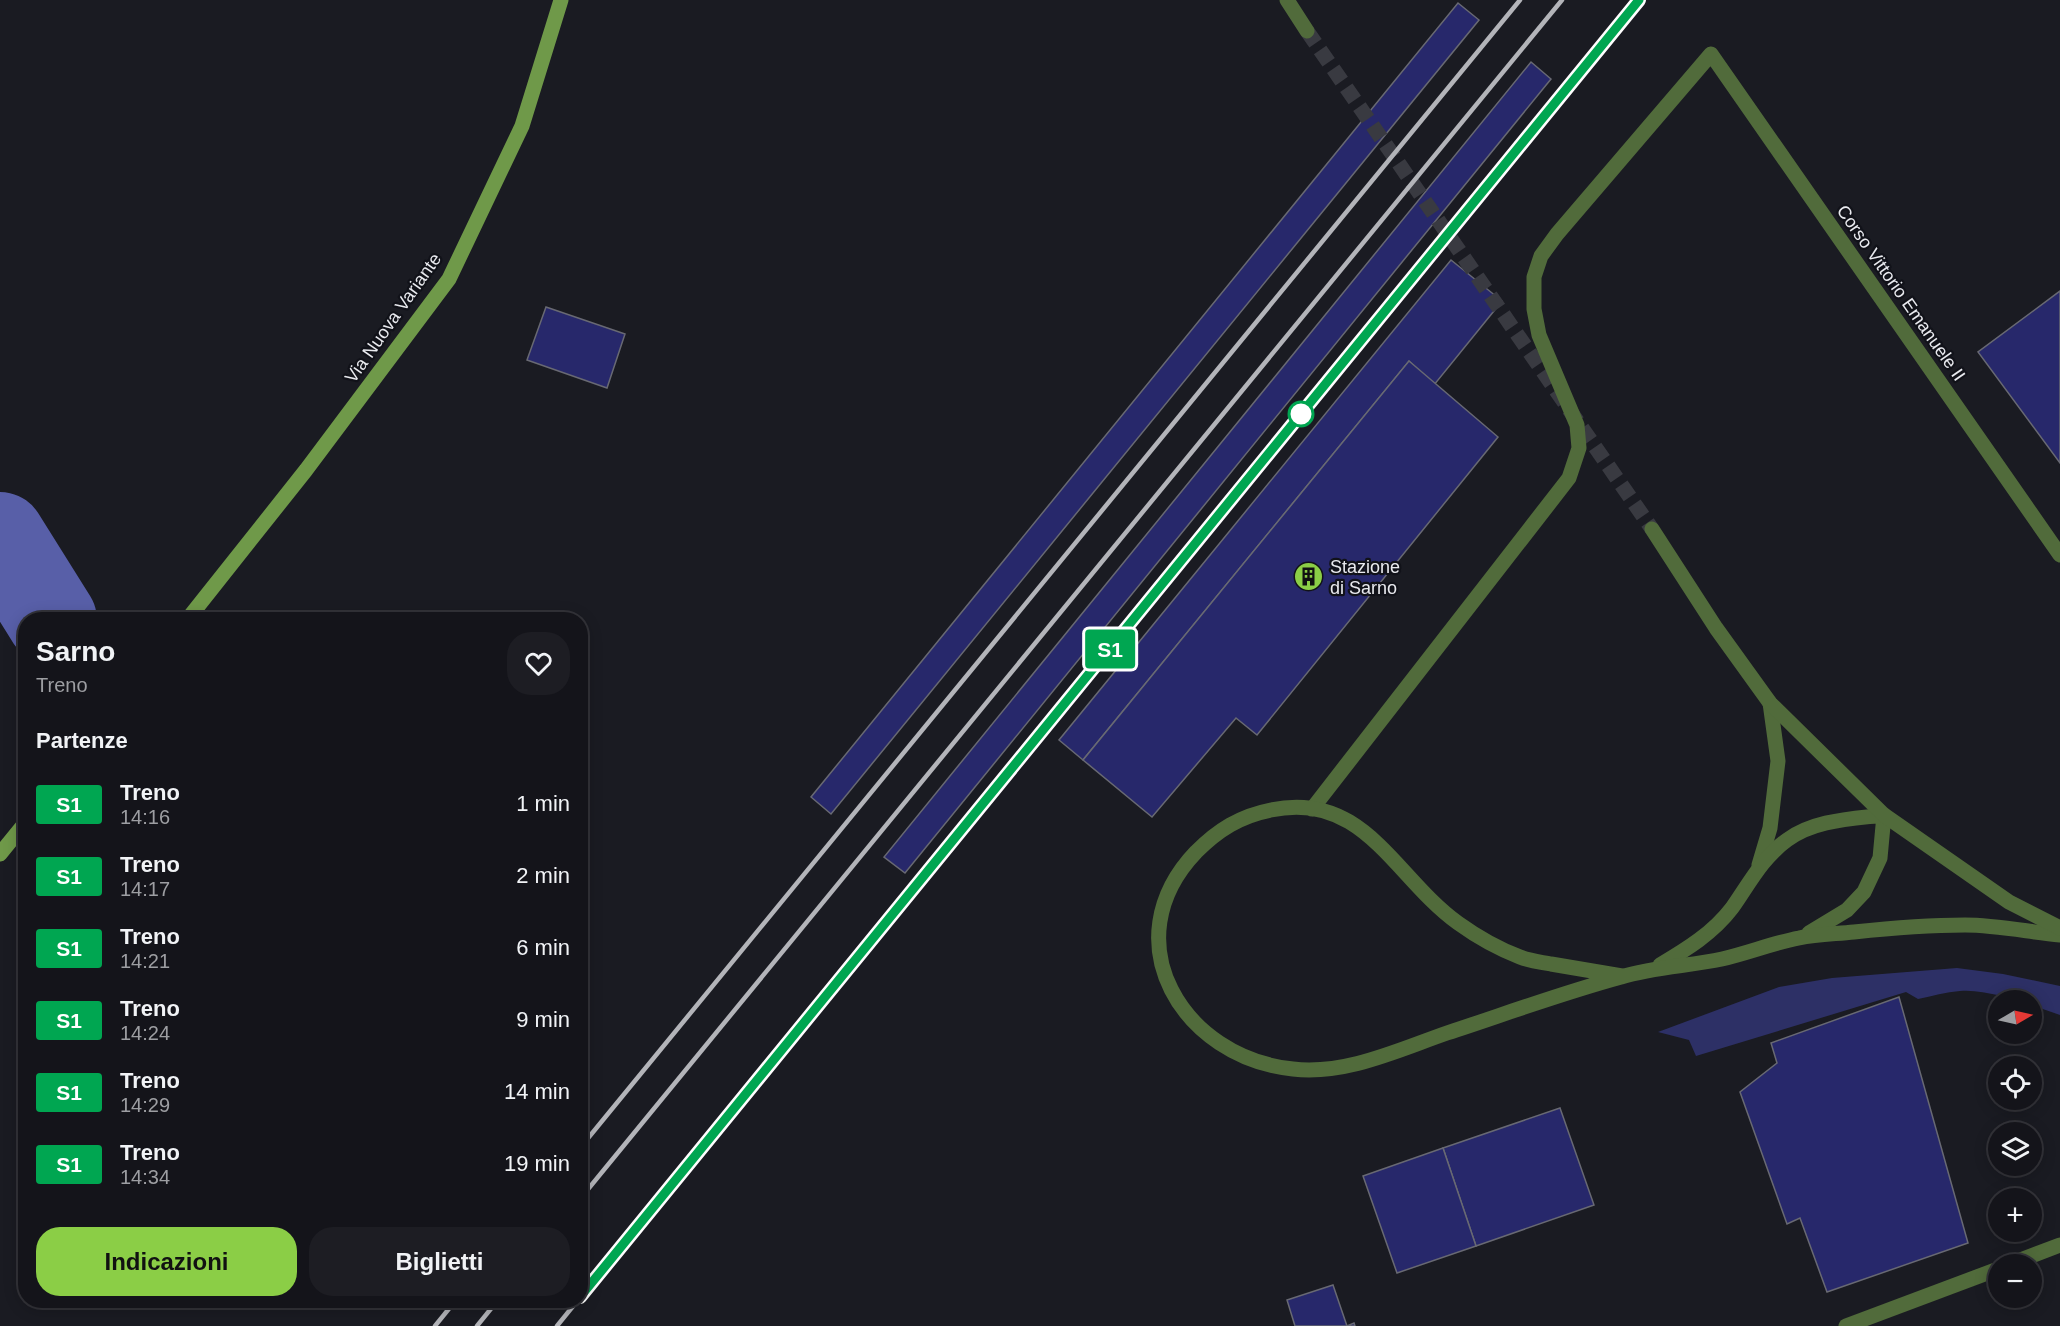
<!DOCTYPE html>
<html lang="it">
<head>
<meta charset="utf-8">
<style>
  body { margin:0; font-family:Arial,sans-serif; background:#1d1d23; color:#f1f3f6; height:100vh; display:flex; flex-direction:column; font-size:22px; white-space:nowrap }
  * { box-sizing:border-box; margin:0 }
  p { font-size:20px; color:#9d9ea2 }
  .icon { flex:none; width:33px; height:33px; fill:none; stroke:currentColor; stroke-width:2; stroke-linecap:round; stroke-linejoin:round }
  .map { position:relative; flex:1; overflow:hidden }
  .panel { position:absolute; left:18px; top:612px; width:570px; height:696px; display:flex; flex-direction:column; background:#14141a; border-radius:24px; box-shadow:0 3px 15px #0003,0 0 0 2px #333339 }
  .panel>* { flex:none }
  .badge { padding:0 12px; border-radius:4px; font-size:21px; line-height:39px }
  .needle { width:39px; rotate:81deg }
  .fabs { position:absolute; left:1988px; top:990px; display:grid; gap:12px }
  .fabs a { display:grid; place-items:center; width:54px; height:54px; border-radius:50%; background:#14141a; box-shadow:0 3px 15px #0003,0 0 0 2px #333339; font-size:30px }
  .map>.badge { position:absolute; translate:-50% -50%; box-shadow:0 0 0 3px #fff }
  h2 { padding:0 18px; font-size:22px; line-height:54px }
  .round { display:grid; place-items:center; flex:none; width:63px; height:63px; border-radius:24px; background:#1d1d23 }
  .summary { display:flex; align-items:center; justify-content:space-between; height:102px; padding:0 18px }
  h1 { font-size:28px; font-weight:600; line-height:45px }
  .button { display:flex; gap:12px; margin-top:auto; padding:12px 18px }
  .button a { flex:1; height:69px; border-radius:24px; background:#8bce46; color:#111; font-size:24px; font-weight:600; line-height:69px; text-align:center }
  .button a+a { background:#1d1d23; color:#f1f3f6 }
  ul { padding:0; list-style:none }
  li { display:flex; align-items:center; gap:18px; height:72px; padding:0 18px }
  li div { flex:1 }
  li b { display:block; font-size:22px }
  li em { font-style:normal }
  li .badge { min-width:66px; font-weight:700; text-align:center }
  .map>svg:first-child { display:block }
  .green { fill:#2d3066 }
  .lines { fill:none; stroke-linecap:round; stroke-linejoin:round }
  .river { stroke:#585fa8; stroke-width:90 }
  .building { fill:#27286b; stroke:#686973; stroke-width:1.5 }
  .tertiary-tunnel { stroke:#393a41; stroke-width:15; stroke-dasharray:15 8; stroke-linecap:butt }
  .minor { stroke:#516b3b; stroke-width:15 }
  .tertiary { stroke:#516b3b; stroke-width:15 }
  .secondary { stroke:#6f9949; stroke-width:15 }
  .rail { stroke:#b3b4b9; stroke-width:4.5 }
  .line-casing { stroke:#fff; stroke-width:14 }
  .line { stroke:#00a651; stroke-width:9 }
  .stop-dot { fill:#fff; stroke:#00a651; stroke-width:3 }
  .labels { text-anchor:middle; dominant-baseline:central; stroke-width:4.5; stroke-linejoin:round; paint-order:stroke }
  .street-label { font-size:18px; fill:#e9eaef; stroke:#111219 }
  .poi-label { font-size:18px; fill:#e9eaef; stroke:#111219; text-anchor:start }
</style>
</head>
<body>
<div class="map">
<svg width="2060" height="1326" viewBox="0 0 2060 1326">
  <rect width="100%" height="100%" fill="#1a1b22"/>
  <path class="green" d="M 1957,968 L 2003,974 L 2060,986 L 2060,1015 L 2031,1005 L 2031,1000 C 2007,1000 1985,989 1960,991 C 1946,992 1932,996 1918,999 L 1906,992 L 1696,1056 L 1689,1040 L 1658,1032 L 1779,987 L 1832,978 Z"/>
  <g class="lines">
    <path class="river" d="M 0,537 L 52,620"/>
  </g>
  <g class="building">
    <path d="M 1458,3 L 1479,20 L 831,814 L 811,797 Z"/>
    <path d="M 1531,62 L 1551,79 L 905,873 L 884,857 Z"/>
    <path d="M 1451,260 L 1502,301 L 1434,385 L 1409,361 L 1083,760 L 1059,740 Z"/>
    <path d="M 2060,291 L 2060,463 L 1978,352 Z"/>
    <path d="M 546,307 L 625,334 L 607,388 L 527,360 Z"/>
    <path d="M 1409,361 L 1498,437 L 1257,735 L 1236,718 L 1152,817 L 1083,760 Z"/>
    <path d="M 1899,997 L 1968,1243 L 1827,1292 L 1800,1218 L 1787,1224 L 1740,1092 L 1777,1063 L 1771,1043 Z"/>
    <path d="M 1560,1108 L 1594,1205 L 1476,1246 L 1443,1148 Z"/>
    <path d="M 1443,1148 L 1476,1246 L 1397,1273 L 1363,1176 Z"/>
    <path d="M 1333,1285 L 1347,1326 L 1354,1323 L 1355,1326 L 1295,1326 L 1287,1300 Z"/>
  </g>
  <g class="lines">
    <path class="tertiary-tunnel" d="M 1307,31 L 1652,529"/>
    <g class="minor">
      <path d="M 1312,809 L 1569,478 L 1579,448 L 1577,425 L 1539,335 L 1534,309 L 1534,277 L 1541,256 L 1557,234 L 1711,54 L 2060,555"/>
      <path d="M 1759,865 L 1770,828 L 1778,761 L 1770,703"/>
      <path d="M 1660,965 C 1687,949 1713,933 1732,908 C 1749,884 1762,858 1787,840 C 1814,820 1851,819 1884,815 L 1880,858 L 1864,892 L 1847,910 L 1809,933"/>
      <path d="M 1622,976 C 1598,972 1575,968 1551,964 C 1541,962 1530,961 1520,957 C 1499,949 1476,936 1458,923 C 1395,878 1364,790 1271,810 C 1240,816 1218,830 1196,852 C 1111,941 1183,1058 1293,1069 C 1346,1075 1398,1050 1447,1033 C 1505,1014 1562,993 1621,977 C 1654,967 1689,966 1722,959 C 1748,953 1773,943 1799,938 C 1817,934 1836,934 1854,932 C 1891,928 1928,925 1965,925 C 1996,925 2029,932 2060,935"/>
      <path d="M 2010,1264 L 2060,1245"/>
      <path d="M 1846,1326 L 1998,1269"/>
    </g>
    <g class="tertiary">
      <path d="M 1287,0 L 1307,31"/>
      <path d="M 1652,529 L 1716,628 L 1770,703 L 1884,815 L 2009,902 L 2060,928"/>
    </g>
    <g class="secondary">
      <path d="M 187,620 L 306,470 L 449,279 L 522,126 L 561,0"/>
      <path d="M 0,854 L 26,822"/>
    </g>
    <g class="rail">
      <path d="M 580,1148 L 1520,0"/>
      <path d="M 580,1199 L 1562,0"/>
      <path d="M 580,1297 L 1639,0"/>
      <path d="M 435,1326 L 456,1300"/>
      <path d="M 477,1326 L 498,1300"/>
      <path d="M 557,1326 L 578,1300"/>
    </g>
  </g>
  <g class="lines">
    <defs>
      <path id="line" d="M 580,1297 L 1639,0"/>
    </defs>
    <use href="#line" class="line-casing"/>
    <use href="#line" class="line"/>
  </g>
  <defs>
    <symbol id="building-disc" viewBox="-11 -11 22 22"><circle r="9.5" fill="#8bce46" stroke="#111219"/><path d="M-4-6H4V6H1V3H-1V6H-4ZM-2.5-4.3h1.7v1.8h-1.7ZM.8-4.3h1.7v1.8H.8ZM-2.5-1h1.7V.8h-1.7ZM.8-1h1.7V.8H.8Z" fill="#111"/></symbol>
  </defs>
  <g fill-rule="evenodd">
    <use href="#building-disc" x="1292" y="560" width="33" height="33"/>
  </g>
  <circle class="stop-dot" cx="1301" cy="414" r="12"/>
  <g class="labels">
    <g class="street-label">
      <text transform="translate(1901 293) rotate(55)">Corso Vittorio Emanuele II</text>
      <text transform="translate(393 318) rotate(-55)">Via Nuova Variante</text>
    </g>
    <g class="poi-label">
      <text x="1330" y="567">Stazione<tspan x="1330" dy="21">di Sarno</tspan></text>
    </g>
  </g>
</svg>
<div class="fabs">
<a><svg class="needle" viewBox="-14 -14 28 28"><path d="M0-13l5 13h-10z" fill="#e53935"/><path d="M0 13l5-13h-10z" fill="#9d9ea2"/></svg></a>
<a><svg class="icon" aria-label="locate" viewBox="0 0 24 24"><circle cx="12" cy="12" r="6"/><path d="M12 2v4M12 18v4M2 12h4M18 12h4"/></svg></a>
<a><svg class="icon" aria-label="layers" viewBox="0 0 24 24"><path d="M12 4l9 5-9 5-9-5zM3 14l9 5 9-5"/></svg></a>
<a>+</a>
<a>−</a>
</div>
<b class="badge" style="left:1110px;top:649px;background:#00a651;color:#fff">S1</b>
<section class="panel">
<div class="summary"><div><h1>Sarno</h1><p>Treno</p></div><a class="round"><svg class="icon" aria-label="heart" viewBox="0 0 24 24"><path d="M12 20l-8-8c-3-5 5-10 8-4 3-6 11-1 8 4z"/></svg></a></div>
<h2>Partenze</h2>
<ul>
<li><span class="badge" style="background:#00a651;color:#fff">S1</span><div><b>Treno</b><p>14:16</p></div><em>1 min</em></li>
<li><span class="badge" style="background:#00a651;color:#fff">S1</span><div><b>Treno</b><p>14:17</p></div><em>2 min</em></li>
<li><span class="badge" style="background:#00a651;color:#fff">S1</span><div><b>Treno</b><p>14:21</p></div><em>6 min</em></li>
<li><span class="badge" style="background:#00a651;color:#fff">S1</span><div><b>Treno</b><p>14:24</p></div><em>9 min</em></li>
<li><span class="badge" style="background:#00a651;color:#fff">S1</span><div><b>Treno</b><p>14:29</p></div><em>14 min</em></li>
<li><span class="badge" style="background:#00a651;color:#fff">S1</span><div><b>Treno</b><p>14:34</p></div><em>19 min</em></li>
</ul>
<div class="button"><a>Indicazioni</a><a>Biglietti</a></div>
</section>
</div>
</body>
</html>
